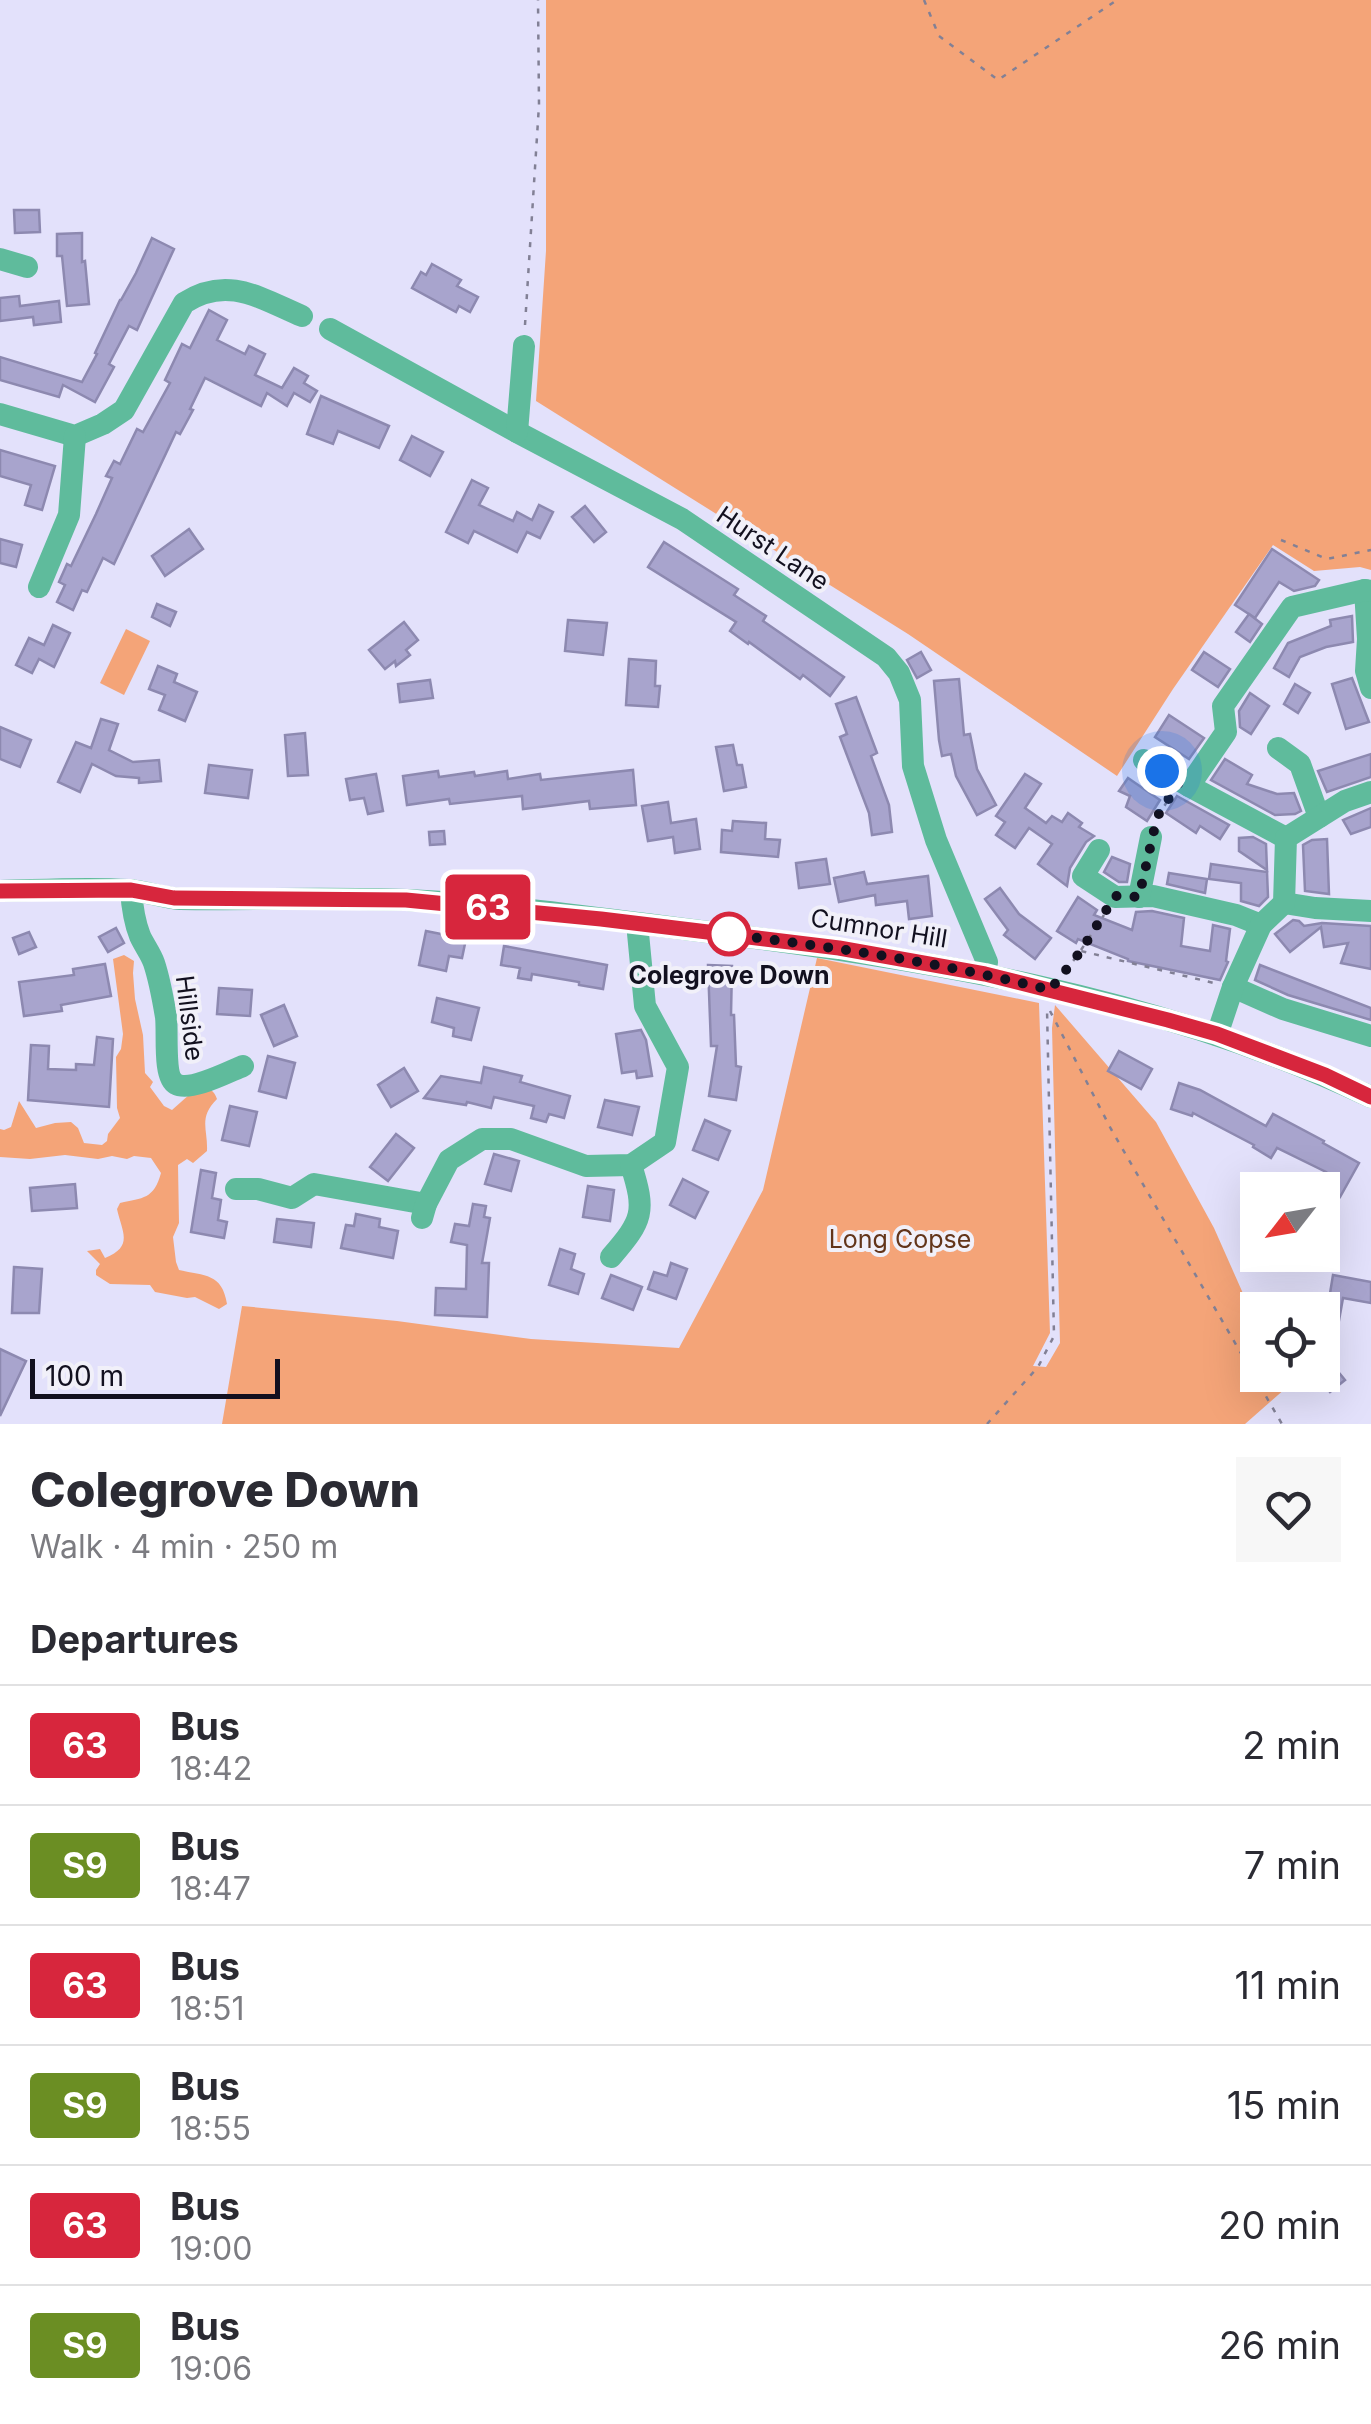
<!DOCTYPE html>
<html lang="en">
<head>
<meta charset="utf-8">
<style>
  body { margin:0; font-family:Inter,sans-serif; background:#f7f7f7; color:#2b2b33; height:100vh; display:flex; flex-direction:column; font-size:38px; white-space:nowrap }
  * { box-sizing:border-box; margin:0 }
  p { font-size:32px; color:#7c7c81 }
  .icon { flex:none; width:55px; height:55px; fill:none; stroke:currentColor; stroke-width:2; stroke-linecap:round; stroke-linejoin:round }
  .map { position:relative; height:1424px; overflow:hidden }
  .sheet { display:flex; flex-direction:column; background:#fff; flex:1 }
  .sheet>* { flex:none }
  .badge { padding:0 20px; border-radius:8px; font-size:35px; line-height:65px }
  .needle { width:65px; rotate:239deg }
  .buttons { position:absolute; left:1240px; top:1172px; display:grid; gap:20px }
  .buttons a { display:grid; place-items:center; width:100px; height:100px; border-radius:0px; background:#fff; box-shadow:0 10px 40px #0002; font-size:50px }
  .scale { position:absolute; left:30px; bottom:25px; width:250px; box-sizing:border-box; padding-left:10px; border:5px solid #12101f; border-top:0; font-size:28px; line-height:35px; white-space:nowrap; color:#12101f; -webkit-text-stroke:8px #f1f0f9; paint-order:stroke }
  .you { position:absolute; width:50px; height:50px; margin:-25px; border:8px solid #fff; border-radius:50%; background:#1a73e8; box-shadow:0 0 0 15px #1a73e833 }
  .map>.badge { position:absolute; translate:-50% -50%; box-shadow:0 0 0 5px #fff }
  h2 { padding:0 30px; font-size:38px; line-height:90px }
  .round { display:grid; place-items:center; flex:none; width:105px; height:105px; border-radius:0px; background:#f7f7f7 }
  .headline { display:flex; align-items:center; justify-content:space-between; height:170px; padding:0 30px }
  h1 { font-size:48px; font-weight:800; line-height:75px }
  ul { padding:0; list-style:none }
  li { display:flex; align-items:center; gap:30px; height:120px; padding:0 30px; border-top:2px solid #e1e1e2 }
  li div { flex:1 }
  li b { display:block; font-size:38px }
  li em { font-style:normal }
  li .badge { min-width:110px; font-weight:700; text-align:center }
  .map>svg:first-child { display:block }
  .green { fill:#f4a478 }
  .building { fill:#a8a4cd; stroke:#8d89b0; stroke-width:2.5 }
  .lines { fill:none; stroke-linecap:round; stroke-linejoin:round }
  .path { stroke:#828095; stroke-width:2.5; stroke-dasharray:5 8; stroke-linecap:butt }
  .minor { stroke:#5fbb9c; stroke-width:22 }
  .line-casing { stroke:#fff; stroke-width:22 }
  .line { stroke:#d7263d; stroke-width:15 }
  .walk { stroke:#12101f; stroke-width:10; stroke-dasharray:0 18 }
  .stop-dot { fill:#fff; stroke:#d7263d; stroke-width:5 }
  .labels { text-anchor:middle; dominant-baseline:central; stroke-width:8; stroke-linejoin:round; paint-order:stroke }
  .street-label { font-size:25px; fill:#12101f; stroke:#f1f0f9 }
  .stop-label { font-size:25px; font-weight:bold; fill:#12101f; stroke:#f1f0f9 }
  .park-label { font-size:25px; fill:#63351a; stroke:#f1f0f9 }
</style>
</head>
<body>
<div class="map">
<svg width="1371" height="1424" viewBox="0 0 1371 1424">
  <rect width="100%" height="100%" fill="#e3e1fb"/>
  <g class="green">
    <path d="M 546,0 L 1371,0 L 1371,570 L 1360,567 L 1314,571 L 1273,545 L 1173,689 L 1117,776 L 908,634 L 536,401 L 546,251 Z"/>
    <path d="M 126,629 L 150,641 L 124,695 L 100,683 Z"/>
    <path d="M 124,955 L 134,961 L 133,973 L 135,999 L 143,1035 L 145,1073 L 153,1082 L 150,1087 L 164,1106 L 172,1110 L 199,1086 C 208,1087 214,1090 217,1099 C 198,1118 208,1129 207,1151 L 193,1163 L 187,1159 L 178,1165 L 179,1223 L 173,1237 L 176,1262 L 179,1270 C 205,1276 222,1273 227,1304 L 219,1309 L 195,1297 L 187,1298 L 155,1292 L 150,1285 L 110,1284 L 96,1275 L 96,1270 L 100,1264 L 87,1251 L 100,1249 L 105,1258 C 134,1246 122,1232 117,1209 L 120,1203 C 143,1198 154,1199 161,1173 L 151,1158 L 134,1156 L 127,1159 L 112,1156 L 98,1159 L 65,1155 L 30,1159 L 0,1157 L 0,1129 L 4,1130 L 11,1127 L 19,1101 L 36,1128 L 55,1123 L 71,1122 L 78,1128 L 84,1143 L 102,1145 L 107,1141 L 108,1134 L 120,1118 L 117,1108 L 116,1057 L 121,1049 L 123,1034 L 113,959 Z"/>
    <path d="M 817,958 L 1039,1003 L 1050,1333 L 1033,1366 L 1046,1367 L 1060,1343 L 1052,1028 L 1055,1005 L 1156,1122 L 1214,1228 L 1257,1325 L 1258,1375 L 1280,1375 L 1286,1388 L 1245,1424 L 222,1424 L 242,1306 L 397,1321 L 531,1339 L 679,1348 L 763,1190 Z"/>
  </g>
  <g class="building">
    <path d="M 14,210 L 39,210 L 40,232 L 15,233 Z"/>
    <path d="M 82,233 L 82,262 L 85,261 L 89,304 L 67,306 L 62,256 L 57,256 L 57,234 Z"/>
    <path d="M 152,238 L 174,249 L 137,330 L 129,326 L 109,364 L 114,367 L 95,402 L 63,385 L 59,397 L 0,380 L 0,357 L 82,382 L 97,354 L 95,353 L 120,300 L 121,300 L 136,273 Z"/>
    <path d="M 432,264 L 461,280 L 457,286 L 478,297 L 470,312 L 459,306 L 456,312 L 412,288 L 421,272 L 426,275 Z"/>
    <path d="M 19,296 L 20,306 L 59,301 L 61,322 L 34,325 L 33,317 L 0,321 L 0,298 Z"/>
    <path d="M 209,310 L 227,320 L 217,340 L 245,354 L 249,346 L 265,354 L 255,375 L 282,388 L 294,368 L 308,376 L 304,383 L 317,391 L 310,402 L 294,393 L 287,406 L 267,393 L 261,406 L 205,378 L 190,409 L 193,410 L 180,434 L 176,432 L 114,564 L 103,558 L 87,592 L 82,590 L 73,610 L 57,602 L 65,585 L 59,582 L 67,564 L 71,566 L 96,514 L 112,478 L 106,476 L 114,461 L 120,464 L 137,429 L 143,432 L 170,383 L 165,380 L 182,344 L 190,348 Z"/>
    <path d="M 321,396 L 389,426 L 379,448 L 338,431 L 333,444 L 307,434 Z"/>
    <path d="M 412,436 L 443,452 L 430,476 L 400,460 Z"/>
    <path d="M 0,450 L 55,466 L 42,510 L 25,505 L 31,485 L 0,476 Z"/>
    <path d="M 472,480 L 488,488 L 479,505 L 513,521 L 517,512 L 532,520 L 539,505 L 553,512 L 540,538 L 527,532 L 517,552 L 474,531 L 468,543 L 446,532 Z"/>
    <path d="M 585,506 L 606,532 L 594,542 L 572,517 Z"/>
    <path d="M 189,529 L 203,549 L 165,576 L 152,556 Z"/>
    <path d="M 0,539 L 22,545 L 16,567 L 0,563 Z"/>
    <path d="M 664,542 L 738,589 L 734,595 L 766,616 L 763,621 L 844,677 L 830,696 L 803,675 L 800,679 L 749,642 L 748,644 L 730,631 L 736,622 L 648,567 Z"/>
    <path d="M 1272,549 L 1319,580 L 1315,586 L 1294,591 L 1279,582 L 1255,618 L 1235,605 Z"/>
    <path d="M 157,604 L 176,612 L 170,626 L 152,617 Z"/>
    <path d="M 1249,614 L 1262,624 L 1250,642 L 1236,632 Z"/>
    <path d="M 1352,616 L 1353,642 L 1326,647 L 1300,657 L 1289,677 L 1274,668 L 1288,643 L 1331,626 L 1330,620 Z"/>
    <path d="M 568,620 L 607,623 L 603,655 L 565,651 Z"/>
    <path d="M 404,622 L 418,640 L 406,650 L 410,655 L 396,666 L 395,661 L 385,669 L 369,650 Z"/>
    <path d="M 53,625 L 70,633 L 54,667 L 39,659 L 32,673 L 16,665 L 29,638 L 44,645 Z"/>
    <path d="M 921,652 L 931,670 L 917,678 L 907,660 Z"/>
    <path d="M 1204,652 L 1230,669 L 1218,687 L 1192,670 Z"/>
    <path d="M 629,659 L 656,661 L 655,686 L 660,686 L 658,707 L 626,705 Z"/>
    <path d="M 158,666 L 177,674 L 174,682 L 197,692 L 185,721 L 159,710 L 165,695 L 149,689 Z"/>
    <path d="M 1352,678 L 1369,722 L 1346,729 L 1332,684 Z"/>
    <path d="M 959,679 L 964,735 L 970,734 L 977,769 L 996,805 L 977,815 L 956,776 L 951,754 L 942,756 L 939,740 L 934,681 Z"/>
    <path d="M 430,680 L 433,698 L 400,702 L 398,684 Z"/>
    <path d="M 1295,684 L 1310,693 L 1298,713 L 1284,704 Z"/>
    <path d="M 1250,693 L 1269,706 L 1251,734 L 1240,727 L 1239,711 Z"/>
    <path d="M 856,697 L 877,753 L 871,756 L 889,805 L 892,832 L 872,835 L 869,813 L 840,737 L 847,734 L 836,704 Z"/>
    <path d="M 1169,715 L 1204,738 L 1189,759 L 1155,737 Z"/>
    <path d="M 101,719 L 118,724 L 109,750 L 133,762 L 159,760 L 161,781 L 139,783 L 139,778 L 116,776 L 92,764 L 80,792 L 58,782 L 76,742 L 91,748 Z"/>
    <path d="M 0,727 L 31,740 L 20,767 L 0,759 Z"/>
    <path d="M 305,733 L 308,775 L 288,776 L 285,735 Z"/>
    <path d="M 733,745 L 737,765 L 742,765 L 746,787 L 724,791 L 716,747 Z"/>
    <path d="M 1371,754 L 1371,777 L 1327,792 L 1318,771 Z"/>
    <path d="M 1225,759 L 1252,775 L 1247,784 L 1277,794 L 1294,793 L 1301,811 L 1295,814 L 1275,815 L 1211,780 Z"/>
    <path d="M 209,765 L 252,770 L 248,798 L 205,793 Z"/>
    <path d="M 633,770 L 636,805 L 590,809 L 589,801 L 523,809 L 522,796 L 450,804 L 449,799 L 407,805 L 403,776 L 438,771 L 439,777 L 474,772 L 475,776 L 507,771 L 508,779 L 540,774 L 541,780 Z"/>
    <path d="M 376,774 L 383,811 L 368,814 L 364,798 L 350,800 L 346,779 Z"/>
    <path d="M 1025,774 L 1041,784 L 1025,808 L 1046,823 L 1052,816 L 1062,822 L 1068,813 L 1082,823 L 1079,827 L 1094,836 L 1086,842 L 1070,868 L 1067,886 L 1038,864 L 1052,844 L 1029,828 L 1015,848 L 996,835 L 1005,822 L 996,816 Z"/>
    <path d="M 1128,778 L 1160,800 L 1147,821 L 1126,807 L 1130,796 L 1119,791 Z"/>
    <path d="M 1177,796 L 1229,825 L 1220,839 L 1200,826 L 1196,833 L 1166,813 Z"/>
    <path d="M 668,802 L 671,823 L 696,819 L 700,849 L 675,853 L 673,837 L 648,841 L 642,806 Z"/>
    <path d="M 1371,808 L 1371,827 L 1351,834 L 1343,820 Z"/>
    <path d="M 733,821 L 766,823 L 765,839 L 780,840 L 778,857 L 721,852 L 722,830 L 732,831 Z"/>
    <path d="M 444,831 L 445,844 L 430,845 L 429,832 Z"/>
    <path d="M 1253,837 L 1266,844 L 1267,870 L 1239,851 L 1239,838 Z"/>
    <path d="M 1327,839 L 1329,894 L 1305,891 L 1303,845 L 1312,840 Z"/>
    <path d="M 1112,857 L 1130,864 L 1127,882 L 1119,882 L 1104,872 Z"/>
    <path d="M 826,859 L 830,884 L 799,888 L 796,863 Z"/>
    <path d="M 1211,864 L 1267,872 L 1268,897 L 1259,906 L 1241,901 L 1241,883 L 1209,879 Z"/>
    <path d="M 864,872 L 867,884 L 928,876 L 932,916 L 909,919 L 907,901 L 876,905 L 875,895 L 839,902 L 834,878 Z"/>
    <path d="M 1169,873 L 1207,879 L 1205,893 L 1167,884 Z"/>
    <path d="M 1000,888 L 1019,914 L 1051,938 L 1035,959 L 1004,935 L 1008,930 L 985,899 Z"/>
    <path d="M 1078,897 L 1097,910 L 1094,915 L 1132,930 L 1136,912 L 1152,911 L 1184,918 L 1181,946 L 1210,951 L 1213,925 L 1230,929 L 1226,961 L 1228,962 L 1220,980 L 1128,961 L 1128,959 L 1078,939 L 1076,943 L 1057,931 Z"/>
    <path d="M 1293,920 L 1299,921 L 1304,926 L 1322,923 L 1371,926 L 1371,969 L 1341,963 L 1348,943 L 1324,947 L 1321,927 L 1290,952 L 1275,934 Z"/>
    <path d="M 116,928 L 124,943 L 108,952 L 99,937 Z"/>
    <path d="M 426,931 L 466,939 L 462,958 L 449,956 L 446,971 L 419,965 Z"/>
    <path d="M 29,932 L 36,947 L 19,954 L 13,938 Z"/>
    <path d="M 504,946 L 607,965 L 603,989 L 579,985 L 579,982 L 532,974 L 531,980 L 518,978 L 520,968 L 501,965 Z"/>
    <path d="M 105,964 L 111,996 L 61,1005 L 62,1011 L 24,1016 L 19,982 L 74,975 L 73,969 Z"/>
    <path d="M 708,965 L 732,966 L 731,1015 L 734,1015 L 736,1066 L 741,1067 L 736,1100 L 709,1096 L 717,1046 L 711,1046 Z"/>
    <path d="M 1260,965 L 1371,1008 L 1371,1020 L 1288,995 L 1255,980 Z"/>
    <path d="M 219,988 L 252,990 L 250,1016 L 217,1014 Z"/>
    <path d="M 437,998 L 479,1008 L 471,1040 L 453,1036 L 454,1028 L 432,1022 Z"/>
    <path d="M 284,1005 L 297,1036 L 274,1046 L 261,1015 Z"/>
    <path d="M 641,1030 L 646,1040 L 652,1076 L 637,1078 L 636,1071 L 622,1073 L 616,1034 Z"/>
    <path d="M 97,1037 L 113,1039 L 109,1107 L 28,1100 L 31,1045 L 49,1046 L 48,1069 L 76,1070 L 76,1064 L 94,1065 Z"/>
    <path d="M 1119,1051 L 1152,1069 L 1141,1089 L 1108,1071 Z"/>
    <path d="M 268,1056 L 295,1063 L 286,1098 L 259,1091 Z"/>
    <path d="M 484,1067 L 522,1076 L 520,1082 L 570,1096 L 564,1118 L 549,1114 L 546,1122 L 531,1118 L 534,1106 L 494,1097 L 491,1108 L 467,1102 L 466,1105 L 424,1098 L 441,1076 L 481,1083 Z"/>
    <path d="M 404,1068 L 418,1091 L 391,1107 L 378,1085 Z"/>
    <path d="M 1179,1083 L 1200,1090 L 1266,1126 L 1273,1114 L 1324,1141 L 1323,1143 L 1359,1163 L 1340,1197 L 1319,1185 L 1326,1172 L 1277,1148 L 1271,1158 L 1253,1147 L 1254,1145 L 1193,1113 L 1192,1116 L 1171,1109 Z"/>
    <path d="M 605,1100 L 639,1107 L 632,1135 L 598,1127 Z"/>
    <path d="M 230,1106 L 257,1112 L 249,1146 L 222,1140 Z"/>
    <path d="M 705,1120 L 730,1131 L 718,1160 L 693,1150 Z"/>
    <path d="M 396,1134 L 414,1148 L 388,1181 L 370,1167 Z"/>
    <path d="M 494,1154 L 519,1161 L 511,1191 L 485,1184 Z"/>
    <path d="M 201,1170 L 216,1173 L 212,1198 L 221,1200 L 218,1220 L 227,1222 L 224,1238 L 191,1232 Z"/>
    <path d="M 683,1179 L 708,1192 L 695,1218 L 670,1205 Z"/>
    <path d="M 75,1184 L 77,1208 L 32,1211 L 30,1188 Z"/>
    <path d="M 588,1186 L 614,1190 L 610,1221 L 583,1217 Z"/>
    <path d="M 473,1204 L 486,1206 L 484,1217 L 490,1218 L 482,1263 L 489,1263 L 487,1317 L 435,1315 L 436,1288 L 466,1289 L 467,1245 L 451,1242 L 455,1224 L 469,1226 Z"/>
    <path d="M 356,1214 L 380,1219 L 379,1227 L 398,1231 L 393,1258 L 341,1248 L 346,1225 L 354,1226 Z"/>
    <path d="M 277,1219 L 314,1223 L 311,1247 L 274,1242 Z"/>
    <path d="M 560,1249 L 575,1254 L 571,1269 L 584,1274 L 578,1294 L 549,1285 Z"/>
    <path d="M 671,1263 L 687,1269 L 676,1299 L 648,1289 L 654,1272 L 667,1276 Z"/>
    <path d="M 14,1267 L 42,1269 L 39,1313 L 12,1313 Z"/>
    <path d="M 611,1275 L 642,1287 L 633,1310 L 602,1298 Z"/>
    <path d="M 1333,1275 L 1371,1282 L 1371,1303 L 1343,1298 L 1338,1326 L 1325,1324 Z"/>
    <path d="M 0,1349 L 26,1361 L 0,1416 Z"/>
    <path d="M 1322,1352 L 1345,1380 L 1330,1392 L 1322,1382 Z"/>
  </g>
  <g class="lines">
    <g class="path">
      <path d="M 924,0 L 939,36 L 998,80 L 1117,0"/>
      <path d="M 525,325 L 539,105 L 538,0"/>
      <path d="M 1281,540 L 1327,559 L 1371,550"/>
      <path d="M 1158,817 L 1169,798"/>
      <path d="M 1081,950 L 1104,915"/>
      <path d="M 1065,971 L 1081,951 L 1214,983"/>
      <path d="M 1050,1011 L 1111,1129 L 1282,1424"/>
      <path d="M 987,1424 L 1038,1367 L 1054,1336 L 1047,1009"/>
    </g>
    <g class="minor">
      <path d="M 0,259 L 27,267"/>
      <path d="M 330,329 L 517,432 L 682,519 L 886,657 L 899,673 L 910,700 L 913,766 L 936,840 L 987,962 L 985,974"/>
      <path d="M 0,414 L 75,436 L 103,424 L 124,410 L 184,303 C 227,275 260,298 302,316"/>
      <path d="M 517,432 L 524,346"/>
      <path d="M 39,587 L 69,515 L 75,436"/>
      <path d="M 1365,590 L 1368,639 L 1366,671 L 1371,688"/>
      <path d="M 1278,748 L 1300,764 L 1319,817"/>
      <path d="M 1144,760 L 1189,786"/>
      <path d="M 1286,838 L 1189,786 L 1226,732 L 1223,706 L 1292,607 L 1365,590 L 1371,591"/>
      <path d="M 1099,850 L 1083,876 L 1115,897 L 1153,896 L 1236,915 L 1261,925"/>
      <path d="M 131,890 C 132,905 134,921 140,936 C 144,945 151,954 154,963 C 160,981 163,999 166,1017 C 168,1033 163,1077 176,1084 C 190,1092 228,1072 243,1066"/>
      <path d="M 0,891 C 42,890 86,887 128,890 C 146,891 163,898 180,899 C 256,900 332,897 407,900 C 502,904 598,918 692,930 C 923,958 1159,996 1371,1097"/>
      <path d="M 1139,897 L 1151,837"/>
      <path d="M 1284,903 L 1315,908 L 1371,911"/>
      <path d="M 1233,987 L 1283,1009 L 1371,1036"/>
      <path d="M 1217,1035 L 1233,987 L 1261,925 L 1284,903 L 1286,838 L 1345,801 L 1371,792"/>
      <path d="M 236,1189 L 258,1189 L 292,1198 L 314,1184 L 426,1204"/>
      <path d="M 422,1218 L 426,1204 L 449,1160 L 482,1139 L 511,1139 L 586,1166 L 631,1165 L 665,1142 L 678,1067 L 645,1006 L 637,923"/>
      <path d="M 611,1257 C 643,1220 646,1212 631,1165"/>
    </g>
  </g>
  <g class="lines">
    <defs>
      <path id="line" d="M 0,891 L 131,890 L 174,898 L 406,900 L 601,919 L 839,948 L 985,974 L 1168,1020 L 1217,1034 L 1325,1075 L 1371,1097"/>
    </defs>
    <use href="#line" class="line-casing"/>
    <use href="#line" class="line"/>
    <path class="walk" d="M 729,934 L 725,934 C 835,947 943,963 1050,990 L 1081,951 L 1115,896 L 1139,897 L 1157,817 L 1180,781 L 1162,771"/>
  </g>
  <circle class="stop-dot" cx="729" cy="934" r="20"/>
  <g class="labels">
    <g class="street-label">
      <text transform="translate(773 548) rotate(34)">Hurst Lane</text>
      <text transform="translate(879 928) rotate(9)">Cumnor Hill</text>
      <text transform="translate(190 1018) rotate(83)">Hillside</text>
    </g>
    <g class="stop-label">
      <text x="729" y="975">Colegrove Down</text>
    </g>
    <g class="park-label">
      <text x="900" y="1239">Long Copse</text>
    </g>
  </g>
</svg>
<div class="buttons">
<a><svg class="needle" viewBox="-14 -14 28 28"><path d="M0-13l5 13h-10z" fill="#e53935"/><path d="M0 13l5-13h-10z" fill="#7c7c81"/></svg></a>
<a><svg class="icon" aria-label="locate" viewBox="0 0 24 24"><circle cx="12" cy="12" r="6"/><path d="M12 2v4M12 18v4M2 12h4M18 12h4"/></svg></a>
</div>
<div class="scale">100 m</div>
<div class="you" style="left:1162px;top:771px"></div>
<b class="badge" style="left:488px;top:907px;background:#d7263d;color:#fff">63</b>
</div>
<section class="sheet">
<div class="headline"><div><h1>Colegrove Down</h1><p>Walk · 4 min · 250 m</p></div><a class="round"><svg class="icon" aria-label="heart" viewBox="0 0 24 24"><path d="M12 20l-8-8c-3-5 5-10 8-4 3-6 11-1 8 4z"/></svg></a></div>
<h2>Departures</h2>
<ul>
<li><span class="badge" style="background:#d7263d;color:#fff">63</span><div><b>Bus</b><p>18:42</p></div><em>2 min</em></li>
<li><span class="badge" style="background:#6b8e23;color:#fff">S9</span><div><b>Bus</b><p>18:47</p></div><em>7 min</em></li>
<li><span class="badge" style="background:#d7263d;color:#fff">63</span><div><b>Bus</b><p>18:51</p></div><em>11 min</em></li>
<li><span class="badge" style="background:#6b8e23;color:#fff">S9</span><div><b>Bus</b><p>18:55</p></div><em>15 min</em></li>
<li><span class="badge" style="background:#d7263d;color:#fff">63</span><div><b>Bus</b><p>19:00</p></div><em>20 min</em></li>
<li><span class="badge" style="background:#6b8e23;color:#fff">S9</span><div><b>Bus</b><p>19:06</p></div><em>26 min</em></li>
</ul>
</section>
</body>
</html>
